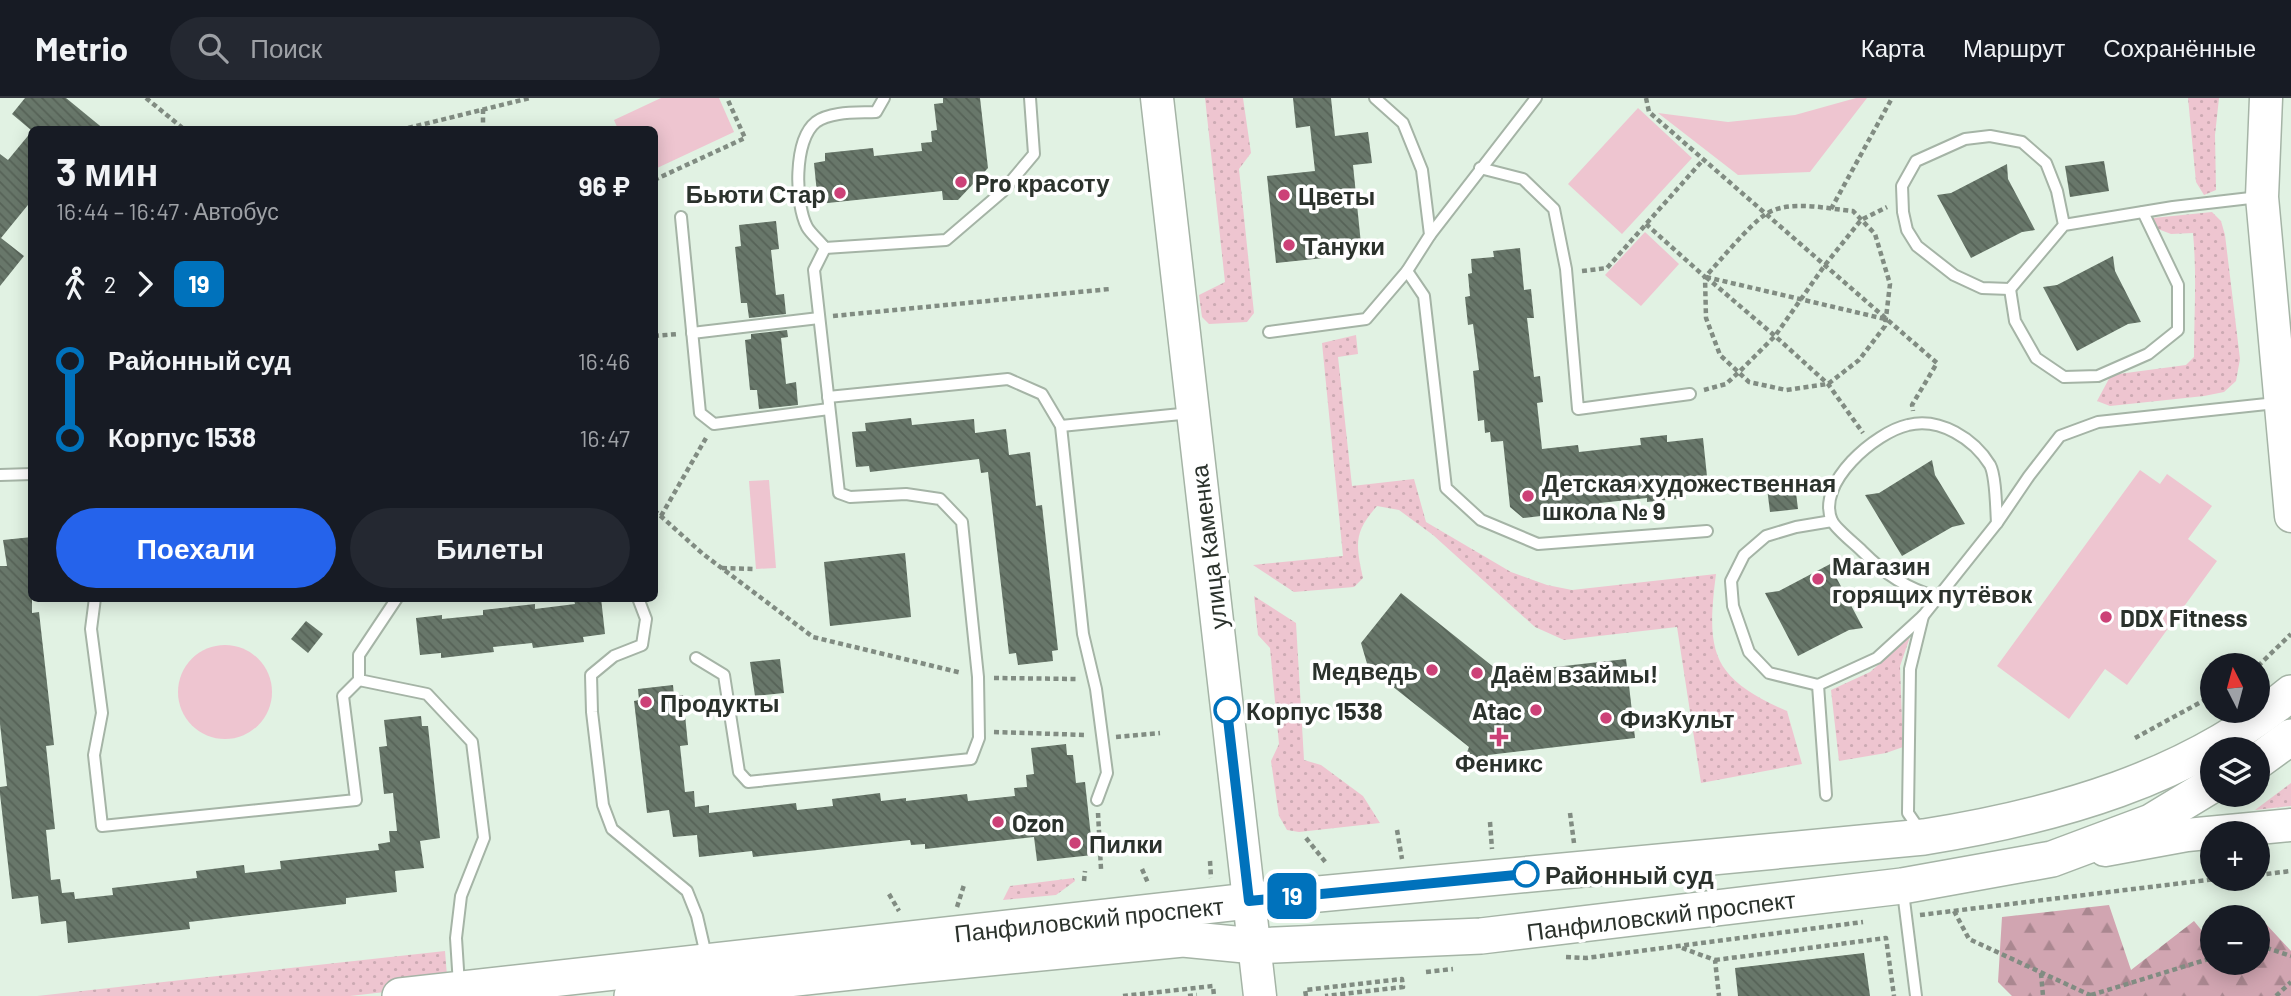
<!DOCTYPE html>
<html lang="ru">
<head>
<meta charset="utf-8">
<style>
  body { margin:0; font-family:Barlow,sans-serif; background:#242831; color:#f1f3f6; height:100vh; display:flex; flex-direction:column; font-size:26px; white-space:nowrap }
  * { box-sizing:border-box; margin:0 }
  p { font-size:23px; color:#9ea1a6 }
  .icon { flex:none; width:38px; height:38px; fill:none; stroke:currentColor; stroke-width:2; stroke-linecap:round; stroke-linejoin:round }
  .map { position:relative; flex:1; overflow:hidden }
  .side { position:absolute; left:28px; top:28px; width:630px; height:476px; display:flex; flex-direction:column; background:#171b24; border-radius:10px; box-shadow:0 4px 18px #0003 }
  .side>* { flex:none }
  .badge { padding:0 14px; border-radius:10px; font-size:24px; line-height:46px }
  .needle { width:46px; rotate:354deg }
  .fabs { position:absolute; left:2200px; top:555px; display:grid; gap:14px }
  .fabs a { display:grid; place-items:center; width:70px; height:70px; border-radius:50%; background:#171b24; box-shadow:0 4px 18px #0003; font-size:35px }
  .map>.badge { position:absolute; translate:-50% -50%; box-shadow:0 0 0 4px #fff }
  .legs { display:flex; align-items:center; gap:10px; height:77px; padding:0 28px; font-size:23px }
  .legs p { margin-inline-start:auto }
  .headline { display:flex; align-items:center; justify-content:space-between; height:119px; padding:0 28px }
  h1 { font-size:38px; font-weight:700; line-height:52px }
  .button { display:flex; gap:14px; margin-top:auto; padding:14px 28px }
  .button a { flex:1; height:80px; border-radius:42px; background:#2563eb; color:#fff; font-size:28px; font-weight:700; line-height:80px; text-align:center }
  .button a+a { background:#242831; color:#f1f3f6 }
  ul { padding:0 28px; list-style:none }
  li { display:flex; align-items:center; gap:24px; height:77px; font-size:26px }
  li i { display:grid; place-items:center; width:10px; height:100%; margin:0 9px; background:currentColor }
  li i::after { content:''; width:18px; height:18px; margin:-9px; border:5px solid; border-radius:50%; background:#171b24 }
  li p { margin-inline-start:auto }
  li:first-child i { background:linear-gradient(#0000 50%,currentColor 0) }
  li:last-child i { background:linear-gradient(currentColor 50%,#0000 0) }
  header { display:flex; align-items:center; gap:42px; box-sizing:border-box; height:98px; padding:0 35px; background:#171b24; border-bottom:2px solid #363941 }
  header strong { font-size:33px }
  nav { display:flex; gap:38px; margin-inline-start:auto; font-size:24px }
  .search { width:490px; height:63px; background:#242831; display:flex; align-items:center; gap:18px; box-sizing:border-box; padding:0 24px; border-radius:38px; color:#9ea1a6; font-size:26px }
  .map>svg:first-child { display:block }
  .grass { fill:url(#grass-dots) }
  .forest { fill:url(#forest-firs) }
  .green { fill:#eec5d0 }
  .building { fill:url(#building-back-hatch) }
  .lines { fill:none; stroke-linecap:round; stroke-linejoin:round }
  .lane-casing { stroke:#a5b4a6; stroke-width:14 }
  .secondary-casing { stroke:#a5b4a6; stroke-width:35 }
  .primary-casing { stroke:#a5b4a6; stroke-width:38 }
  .path { stroke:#818c82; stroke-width:4.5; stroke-dasharray:5 3.5; stroke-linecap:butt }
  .lane { stroke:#fff; stroke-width:10 }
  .secondary { stroke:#fff; stroke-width:32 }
  .primary { stroke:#fff; stroke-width:35 }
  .line-1-casing { stroke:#fff; stroke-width:16 }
  .line-1 { stroke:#0072bc; stroke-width:10 }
  .poi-dot { fill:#cc4177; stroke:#fff; stroke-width:2.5 }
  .stop-1-dot { fill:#fff; stroke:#0072bc; stroke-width:3.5 }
  .labels { text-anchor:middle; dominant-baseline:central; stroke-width:7; stroke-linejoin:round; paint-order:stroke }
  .poi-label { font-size:24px; font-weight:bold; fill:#2b322c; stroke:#fff; text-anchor:start }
  .street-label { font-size:24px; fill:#2b322c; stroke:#fff }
  .stop-label { font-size:24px; font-weight:bold; fill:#2b322c; stroke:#fff; text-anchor:start }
</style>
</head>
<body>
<header>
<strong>Metrio</strong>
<div class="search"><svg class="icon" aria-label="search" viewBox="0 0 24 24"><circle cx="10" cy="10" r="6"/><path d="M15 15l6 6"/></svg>Поиск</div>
<nav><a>Карта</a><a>Маршрут</a><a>Сохранённые</a></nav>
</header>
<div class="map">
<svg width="2291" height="898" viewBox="0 0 2291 898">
  <defs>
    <pattern id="grass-dots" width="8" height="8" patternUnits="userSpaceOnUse" patternTransform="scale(1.75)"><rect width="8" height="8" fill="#eec5d0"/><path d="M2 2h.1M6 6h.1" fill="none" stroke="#ccaab3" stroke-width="1.8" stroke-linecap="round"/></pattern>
    <pattern id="forest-firs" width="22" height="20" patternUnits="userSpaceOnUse" patternTransform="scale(1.75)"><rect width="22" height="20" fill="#d1a5b1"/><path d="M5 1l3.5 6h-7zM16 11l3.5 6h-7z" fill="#aa8790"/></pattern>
    <pattern id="building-back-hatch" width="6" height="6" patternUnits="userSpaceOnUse" patternTransform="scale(1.75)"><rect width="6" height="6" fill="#68776a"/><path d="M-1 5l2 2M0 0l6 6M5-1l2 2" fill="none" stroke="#566257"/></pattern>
  </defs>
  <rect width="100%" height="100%" fill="#e1f2e3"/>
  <g class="grass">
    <path d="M 1205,0 L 1243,0 L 1251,55 L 1239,71 L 1254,215 L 1247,224 L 1209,226 L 1202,219 L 1199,197 L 1225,184 Z"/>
    <path d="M 2188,0 L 2219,0 L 2215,37 L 2216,92 L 2204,97 L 2196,84 Z"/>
    <path d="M 2212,114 L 2221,123 L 2225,137 L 2240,261 L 2236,283 L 2224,294 L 2204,298 L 2110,308 L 2097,303 L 2111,277 L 2186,267 L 2194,259 C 2194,217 2197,178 2193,135 L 2171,136 L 2158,131 L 2153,120 Z"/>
    <path d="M 1356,237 L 1358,256 L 1338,259 L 1352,388 L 1414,381 L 1426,424 L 1511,474 L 1547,487 L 1572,492 L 1716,476 C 1706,554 1711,580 1787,613 L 1802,666 L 1701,685 L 1677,529 L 1564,542 L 1535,529 L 1433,437 L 1399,412 L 1377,408 C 1353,435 1356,447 1363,480 L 1354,489 L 1294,494 L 1253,467 L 1343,458 L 1322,245 Z"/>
    <path d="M 1254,498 L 1296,525 L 1304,662 L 1321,667 L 1363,698 L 1380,725 L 1299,734 L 1287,732 L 1279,718 L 1271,663 L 1279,646 L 1270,550 L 1258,537 Z"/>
    <path d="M 1910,539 L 1900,568 L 1903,649 L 1886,655 L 1839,663 L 1831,592 L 1870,574 Z"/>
    <path d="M 2291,685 L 2291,708 L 2255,712 Z"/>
    <path d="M 1074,780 L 1075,783 L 1056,797 L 1003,802 L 1010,788 Z"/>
    <path d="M 445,853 L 447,878 L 437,888 L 350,898 L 37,898 Z"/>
  </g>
  <path class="forest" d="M 2109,807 L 2131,872 L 2194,823 L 2212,845 L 2212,864 L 2258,864 L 2258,830 L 2265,825 L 2291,853 L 2291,898 L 2012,898 L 1998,884 L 2002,819 Z"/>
  <g class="green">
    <path d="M 661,0 L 719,0 L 734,34 L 655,71 L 654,32 L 618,31 L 614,22 Z"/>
    <path d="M 1856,0 L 1867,0 L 1810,74 L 1738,77 L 1658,15 L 1728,24 L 1795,17 Z"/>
    <path d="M 1638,10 L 1692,60 L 1622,136 L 1568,86 Z"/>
    <path d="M 1645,134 L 1679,166 L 1641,208 L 1605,177 Z"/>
    <path d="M 2140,372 L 2160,386 L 2167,376 L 2212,408 L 2188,441 L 2217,463 L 2127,587 L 2105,571 L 2069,621 L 1997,568 Z"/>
    <path d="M 769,382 L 776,470 L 756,471 L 749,383 Z"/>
    <circle cx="225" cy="594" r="47"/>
  </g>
  <g class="building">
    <path d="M 25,0 L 66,0 L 105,32 L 31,32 L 12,16 Z"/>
    <path d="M 943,0 L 980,0 L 988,70 L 958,102 L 943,102 L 942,93 L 818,106 L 814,65 L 825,63 L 825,55 L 873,50 L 874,58 L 922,53 L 921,45 L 932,44 L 931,33 L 937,32 L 934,6 L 943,5 Z"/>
    <path d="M 1293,0 L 1331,0 L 1335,38 L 1368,34 L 1372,65 L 1353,67 L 1362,156 L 1276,165 L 1267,78 L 1315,73 L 1310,28 L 1296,30 Z"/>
    <path d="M 32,33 L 32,102 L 1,140 L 24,158 L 0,188 L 0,56 L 8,62 Z"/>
    <path d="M 2104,63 L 2109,93 L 2070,99 L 2065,68 Z"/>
    <path d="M 2007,66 L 2008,81 L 2035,132 L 2022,134 L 1971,160 L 1937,97 L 1951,95 Z"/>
    <path d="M 776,123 L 779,151 L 771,152 L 776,197 L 784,196 L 786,216 L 749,220 L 747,205 L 741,205 L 735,149 L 741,148 L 739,127 Z"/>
    <path d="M 1520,150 L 1524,192 L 1531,191 L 1534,220 L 1527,220 L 1534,279 L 1540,278 L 1543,304 L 1537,305 L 1542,351 L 1578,347 L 1579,354 L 1641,347 L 1640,340 L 1667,337 L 1667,344 L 1703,340 L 1708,388 L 1697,389 L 1697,394 L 1685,395 L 1685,400 L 1647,404 L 1647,400 L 1599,405 L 1600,411 L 1523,420 L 1510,409 L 1503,343 L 1491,344 L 1490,334 L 1485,335 L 1484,322 L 1478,323 L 1473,273 L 1479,272 L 1473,226 L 1468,227 L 1465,199 L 1470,198 L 1468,176 L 1472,175 L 1471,161 L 1494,159 L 1493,153 Z"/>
    <path d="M 2113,158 L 2115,173 L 2141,224 L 2128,226 L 2077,253 L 2043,189 L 2057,187 Z"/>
    <path d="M 787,232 L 788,239 L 781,240 L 786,286 L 796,284 L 798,307 L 759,311 L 757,292 L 750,292 L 745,242 L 751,241 L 751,236 Z"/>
    <path d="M 911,320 L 912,327 L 974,321 L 975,335 L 1006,331 L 1009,357 L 1030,354 L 1036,408 L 1042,407 L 1058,552 L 1052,553 L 1053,563 L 1018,567 L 1016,555 L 1009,556 L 988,374 L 981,375 L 979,361 L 870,374 L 869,368 L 856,369 L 852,334 L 866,333 L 865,325 Z"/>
    <path d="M 1932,362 L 1935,377 L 1965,426 L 1952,429 L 1902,458 L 1865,397 L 1879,395 Z"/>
    <path d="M 1795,387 L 1798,411 L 1770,414 L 1767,390 Z"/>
    <path d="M 32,439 L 32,515 L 39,514 L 54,647 L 46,648 L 55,731 L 46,732 L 51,782 L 60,781 L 62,795 L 74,794 L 75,801 L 113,797 L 112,790 L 197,780 L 196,773 L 244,767 L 245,775 L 281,771 L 280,763 L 379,752 L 378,746 L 390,744 L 389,733 L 397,733 L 393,695 L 384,696 L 379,649 L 387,648 L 384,622 L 421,618 L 422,628 L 428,628 L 440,740 L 420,743 L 424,770 L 395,773 L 397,794 L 346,800 L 346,806 L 189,824 L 190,831 L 68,845 L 66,823 L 41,826 L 38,798 L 12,801 L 0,696 L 0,689 L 7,688 L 0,626 L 0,468 L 7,468 L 3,442 Z"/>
    <path d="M 905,455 L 911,519 L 830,528 L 824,464 Z"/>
    <path d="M 1834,464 L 1836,479 L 1863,530 L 1849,532 L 1798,558 L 1765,495 L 1779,493 Z"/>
    <path d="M 1401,495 L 1501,575 L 1626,561 L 1635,640 L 1488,657 L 1482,673 L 1463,665 L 1469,649 L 1368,569 L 1361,545 Z"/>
    <path d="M 601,500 L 605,536 L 583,539 L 584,544 L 533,550 L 532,545 L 493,549 L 494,554 L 441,560 L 441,555 L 420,557 L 416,520 L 442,517 L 442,521 L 483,517 L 483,512 L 535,506 L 535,511 L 575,506 L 574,502 Z"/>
    <path d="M 306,523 L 323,536 L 308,555 L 291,541 Z"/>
    <path d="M 780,561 L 784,595 L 755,598 L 750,564 Z"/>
    <path d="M 673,587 L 674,598 L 683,597 L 688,647 L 680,648 L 685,694 L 694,693 L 695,709 L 709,707 L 709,715 L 796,705 L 797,712 L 833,708 L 832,701 L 880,695 L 881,703 L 906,700 L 906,703 L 967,696 L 968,703 L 1015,698 L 1014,690 L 1027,689 L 1026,677 L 1034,676 L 1031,650 L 1066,646 L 1067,657 L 1073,657 L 1076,685 L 1085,684 L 1093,757 L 1037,763 L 1034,739 L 925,751 L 925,746 L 911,747 L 910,742 L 753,759 L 752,753 L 699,759 L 697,737 L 673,739 L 669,712 L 647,715 L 634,603 L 639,602 L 638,591 Z"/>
    <path d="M 1864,855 L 1870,898 L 1738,898 L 1735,870 Z"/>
  </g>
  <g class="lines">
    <defs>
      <g id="lane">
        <path d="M 884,0 L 876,14 C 858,15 831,13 816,24 C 793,42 795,106 807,129 C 811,136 820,143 825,150 L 946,142 L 1002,94 L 1034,56 L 1030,0"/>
        <path d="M 1480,70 L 1523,81 L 1554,111 L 1566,171 L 1578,311 L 1690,296"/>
        <path d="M 681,119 L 700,315 L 714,326 L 829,311"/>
        <path d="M 2064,127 L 2057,93 L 2046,65 L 2022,44 L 1990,38 L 1965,41 L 1916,63 L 1902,88 L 1903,114 L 1907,132 L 1917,148 L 1954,177 L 1982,190 L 2010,191 L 2064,127 L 2173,109 L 2259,99"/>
        <path d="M 1430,137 L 1536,0"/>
        <path d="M 1407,173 L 1424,198 L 1446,390 L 1481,422 L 1538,446 L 1707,433"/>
        <path d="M 2010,191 L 2015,223 L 2036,260 L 2064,279 L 2098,278 L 2148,256 L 2178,232 L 2178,187 L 2143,114"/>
        <path d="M 1269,234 L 1366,221 L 1407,173 L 1430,137 L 1422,72 L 1403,25 L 1375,0"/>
        <path d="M 692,235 L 819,220"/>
        <path d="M 828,299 L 1008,281 L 1042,296 L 1061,328 L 1083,536 L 1096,591 L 1107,675 L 1097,702"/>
        <path d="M 1061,328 L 1191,315"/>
        <path d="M 0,377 L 32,376"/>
        <path d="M 1832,423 L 1796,429 L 1766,438 L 1744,457 L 1731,483 L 1733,508 L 1749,554 L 1769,575 L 1818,587 L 1877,560 L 1923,518 L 1997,425 L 2029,378 L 2060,338 L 2098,324 L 2276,305"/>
        <path d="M 95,500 L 91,531 L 102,615 L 94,657 L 102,728 L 356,702 L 343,598 L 359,582"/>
        <path d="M 397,500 L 359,557 L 359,582 L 427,596 L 472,644 L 484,740 L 461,798 L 456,840 L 459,887"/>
        <path d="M 638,500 L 646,521 L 642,547 L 614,558 L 591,577 L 592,614 L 603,707 L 612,731 L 687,793 L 697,818 L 706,857"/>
        <path d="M 1939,500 C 1906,490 1886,477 1862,453 C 1855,446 1836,431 1832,423 C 1815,385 1876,334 1908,327 C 1940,319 1974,341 1990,367 C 1996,378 1996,411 1997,425"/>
        <path d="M 696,560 L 724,577 L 739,674 L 748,684 L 971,661 L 979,640 L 978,579 L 962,424 L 940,401 L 906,396 L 850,399 L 839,395 L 814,172 L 825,150"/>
        <path d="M 1818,587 L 1826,697"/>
        <path d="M 1921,734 L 1908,715 L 1910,571 L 1923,518"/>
        <path d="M 1903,794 L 1916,898"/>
      </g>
      <g id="secondary">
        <path d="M 1157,0 L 1260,898"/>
        <path d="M 2266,0 L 2262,99 L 2291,418"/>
        <path d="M 2105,752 L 2187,737 L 2291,727"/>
      </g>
      <g id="primary">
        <path d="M 2258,663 L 2291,639"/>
        <path d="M 400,898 L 1276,800 L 1924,739 C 2055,718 2188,681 2291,595"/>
        <path d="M 632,898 L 907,868 L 1183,841 L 1255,848 L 1481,838 L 1902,788 L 2052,761 L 2151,724 L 2212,687"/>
      </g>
    </defs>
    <use href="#lane" class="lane-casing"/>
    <use href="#secondary" class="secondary-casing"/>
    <use href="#primary" class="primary-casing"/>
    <g class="path">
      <path d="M 146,0 L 185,32"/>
      <path d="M 1646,0 L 1649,14 L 1937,265 L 1912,307 L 1913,313"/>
      <path d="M 483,11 L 483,32"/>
      <path d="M 400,32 L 530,0"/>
      <path d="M 654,82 L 745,40 L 727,0"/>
      <path d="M 1831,111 L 1892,0"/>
      <path d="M 1646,126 L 1705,179 L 1706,220 L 1720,257 L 1749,284 L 1786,292 L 1828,286 L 1859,262 L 1885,228 L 1890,186 L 1875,136 L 1853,113 C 1827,111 1790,101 1766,116 C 1750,126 1720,163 1705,179"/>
      <path d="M 1582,173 L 1607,170 L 1703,62"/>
      <path d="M 1706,179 L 1775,238 L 1828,286 L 1863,335"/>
      <path d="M 1706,179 L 1885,221"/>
      <path d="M 833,218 L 1110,191"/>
      <path d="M 654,238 L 678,236"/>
      <path d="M 1704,292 L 1726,286 L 1739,274 L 1775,238 L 1825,167 L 1861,122 L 1887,109"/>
      <path d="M 654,412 L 703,456 L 813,539 L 962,575"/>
      <path d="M 661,418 L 706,340"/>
      <path d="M 722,470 L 756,471"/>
      <path d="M 2258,568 L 2291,536"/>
      <path d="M 994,580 L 1077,581"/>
      <path d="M 994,634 L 1087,637"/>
      <path d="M 1116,639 L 1160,635"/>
      <path d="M 2135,640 L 2212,598"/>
      <path d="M 1098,715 L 1101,771"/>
      <path d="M 1570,715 L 1574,745"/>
      <path d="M 1490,724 L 1492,751"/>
      <path d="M 1397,732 L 1402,761"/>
      <path d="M 1306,740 L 1327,766"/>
      <path d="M 1210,763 L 1211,780"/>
      <path d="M 1142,771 L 1148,785"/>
      <path d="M 2258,777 L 2291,773"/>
      <path d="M 1084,783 L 1085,773"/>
      <path d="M 889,796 L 899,813"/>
      <path d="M 957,809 L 964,787"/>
      <path d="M 1954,813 L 1969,841 L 2092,898"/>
      <path d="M 1920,817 L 2224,780"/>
      <path d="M 2258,847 L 2291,858"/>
      <path d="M 1682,850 L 1715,862 L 1719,898"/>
      <path d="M 1566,859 L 1586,860 L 1863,824"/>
      <path d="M 1715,862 L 1886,840 L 1894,898"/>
      <path d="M 1426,874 L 1453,871"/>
      <path d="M 2041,875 L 2043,898"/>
      <path d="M 2091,897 L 2212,860"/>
      <path d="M 1123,898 L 1213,888 L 1214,898"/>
      <path d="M 1188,898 L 1197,897"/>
      <path d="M 1306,898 L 1305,892 L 1402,881 L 1403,889 L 1325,898"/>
      <path d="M 2276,898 L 2291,884"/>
    </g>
    <use href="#lane" class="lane"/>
    <use href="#secondary" class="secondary"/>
    <use href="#primary" class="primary"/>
  </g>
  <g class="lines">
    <defs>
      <path id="line-1" d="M 1227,612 L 1249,803 L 1526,776"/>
    </defs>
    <use href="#line-1" class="line-1-casing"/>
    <use href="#line-1" class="line-1"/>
  </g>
  <g class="poi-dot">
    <circle cx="961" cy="84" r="7"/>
    <circle cx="840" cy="95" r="7"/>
    <circle cx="1284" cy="97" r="7"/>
    <circle cx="1289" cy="147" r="7"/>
    <circle cx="1528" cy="398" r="7"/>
    <circle cx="1818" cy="481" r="7"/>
    <circle cx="2106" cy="519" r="7"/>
    <circle cx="1432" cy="572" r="7"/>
    <circle cx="1477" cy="575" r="7"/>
    <circle cx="646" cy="604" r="7"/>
    <circle cx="1536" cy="612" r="7"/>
    <circle cx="1606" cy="620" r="7"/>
    <path d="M1495.5 628.5h7v7h7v7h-7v7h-7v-7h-7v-7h7z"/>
    <circle cx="998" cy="724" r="7"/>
    <circle cx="1075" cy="745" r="7"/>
  </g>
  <g class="stop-1-dot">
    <circle cx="1227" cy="612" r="12"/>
    <circle cx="1526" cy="776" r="12"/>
  </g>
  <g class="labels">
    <g class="poi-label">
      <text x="975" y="84">Pro красоту</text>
      <text x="826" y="95" text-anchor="end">Бьюти Стар</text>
      <text x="1298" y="97">Цветы</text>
      <text x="1303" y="147">Тануки</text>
      <text x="1542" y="384">Детская художественная<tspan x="1542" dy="28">школа № 9</tspan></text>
      <text x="1832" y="467">Магазин<tspan x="1832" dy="28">горящих путёвок</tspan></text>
      <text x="2120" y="519">DDX Fitness</text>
      <text x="1418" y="572" text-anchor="end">Медведь</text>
      <text x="1491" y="575">Даём взаймы!</text>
      <text x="660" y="604">Продукты</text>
      <text x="1522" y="612" text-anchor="end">Atac</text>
      <text x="1620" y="620">ФизКульт</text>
      <text x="1499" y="664" text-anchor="middle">Феникс</text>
      <text x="1012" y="724">Ozon</text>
      <text x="1089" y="745">Пилки</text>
    </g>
    <g class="street-label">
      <text transform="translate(1208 449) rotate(-97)">улица Каменка</text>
      <text transform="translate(1661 817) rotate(-7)">Панфиловский проспект</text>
      <text transform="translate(1089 821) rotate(-6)">Панфиловский проспект</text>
    </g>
    <g class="stop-label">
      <text x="1246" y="612">Корпус 1538</text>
      <text x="1545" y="776">Районный суд</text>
    </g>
  </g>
</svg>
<div class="fabs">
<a><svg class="needle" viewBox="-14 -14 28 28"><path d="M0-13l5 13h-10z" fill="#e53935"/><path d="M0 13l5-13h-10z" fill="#9ea1a6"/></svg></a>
<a><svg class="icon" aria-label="layers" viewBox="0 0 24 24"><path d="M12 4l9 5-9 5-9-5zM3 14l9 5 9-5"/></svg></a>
<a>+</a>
<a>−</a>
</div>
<b class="badge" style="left:1292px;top:798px;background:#0072bc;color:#fff">19</b>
<section class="side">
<div class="headline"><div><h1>3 мин</h1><p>16:44 – 16:47 · Автобус</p></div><b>96 ₽</b></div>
<div class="legs"><svg class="icon" aria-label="walk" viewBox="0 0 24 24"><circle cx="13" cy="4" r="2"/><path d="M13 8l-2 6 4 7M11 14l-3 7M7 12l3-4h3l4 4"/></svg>2<svg class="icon" aria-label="forward" viewBox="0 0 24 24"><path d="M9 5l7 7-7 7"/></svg><b class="badge" style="background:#0072bc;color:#fff">19</b></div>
<ul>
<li><i style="color:#0072bc"></i><b>Районный суд</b><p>16:46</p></li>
<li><i style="color:#0072bc"></i><b>Корпус 1538</b><p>16:47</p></li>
</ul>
<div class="button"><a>Поехали</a><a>Билеты</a></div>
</section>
</div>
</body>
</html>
